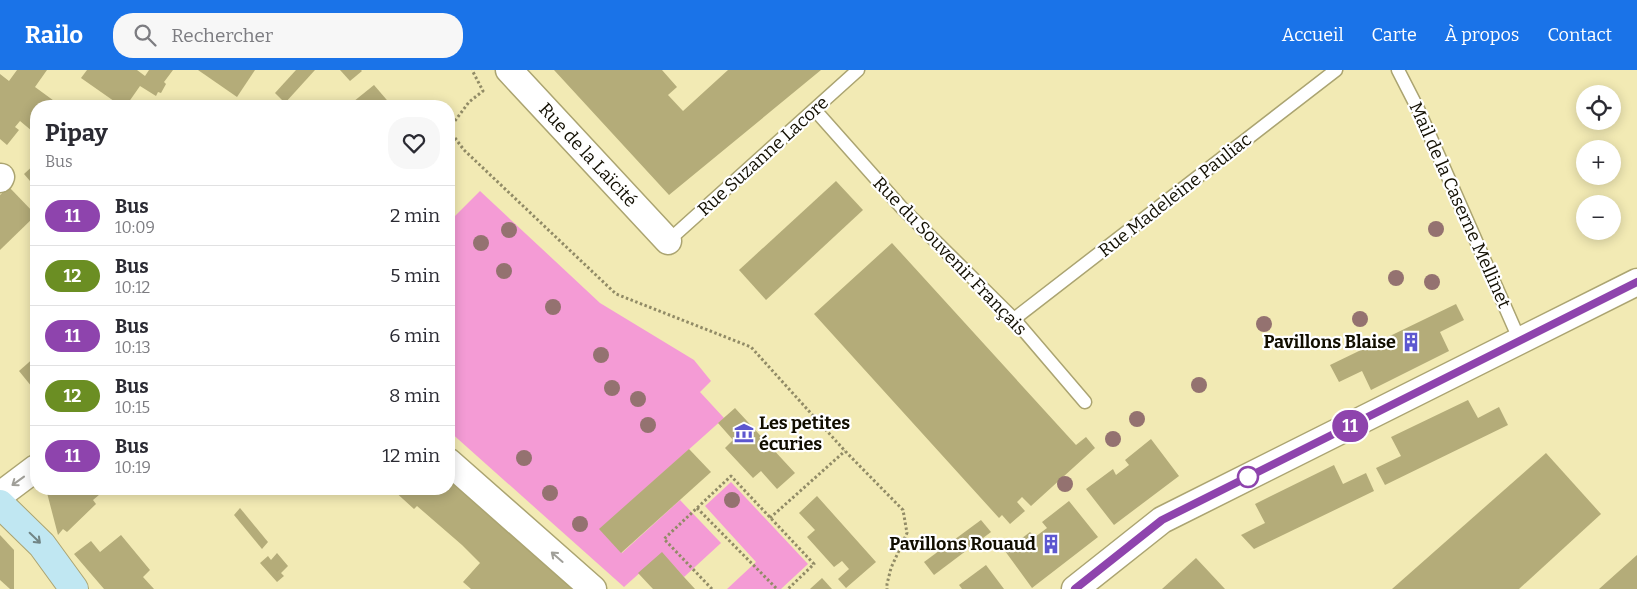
<!DOCTYPE html>
<html lang="fr">
<head>
<meta charset="utf-8">
<style>
  body { margin:0; font-family:Bitter,serif; background:#f7f7f7; color:#2b2b33; height:100vh; display:flex; flex-direction:column; font-size:19px; white-space:nowrap }
  * { box-sizing:border-box; margin:0 }
  p { font-size:16px; color:#7c7c81 }
  .icon { flex:none; width:28px; height:28px; fill:none; stroke:currentColor; stroke-width:2; stroke-linecap:round; stroke-linejoin:round }
  .map { position:relative; flex:1; overflow:hidden }
  .sheet { position:absolute; left:30px; top:30px; width:425px; height:395px; display:flex; flex-direction:column; background:#fff; border-radius:20px; box-shadow:0 2px 12px #0003 }
  .sheet>* { flex:none }
  .badge { padding:0 10px; border-radius:16px; font-size:18px; line-height:32px }
  .fabs { position:absolute; left:1576px; top:15px; display:grid; gap:10px }
  .fabs a { display:grid; place-items:center; width:45px; height:45px; border-radius:50%; background:#fff; box-shadow:0 2px 12px #0003; font-size:25px }
  .map>.badge { position:absolute; translate:-50% -50%; box-shadow:0 0 0 2px #fff }
  .round { display:grid; place-items:center; flex:none; width:52px; height:52px; border-radius:20px; background:#f7f7f7 }
  .summary { display:flex; align-items:center; justify-content:space-between; height:85px; padding:0 15px }
  h1 { font-size:24px; font-weight:700; line-height:38px }
  ul { padding:0; list-style:none }
  li { display:flex; align-items:center; gap:15px; height:60px; padding:0 15px; border-top:1px solid #e1e1e2 }
  li div { flex:1 }
  li b { display:block; font-size:19px }
  li em { font-style:normal }
  li .badge { min-width:55px; font-weight:700; text-align:center }
  header { display:flex; align-items:center; gap:30px; box-sizing:border-box; height:70px; padding:0 25px; background:#1a73e8; color:#fff }
  header strong { font-size:24px }
  nav { display:flex; gap:28px; margin-inline-start:auto; font-size:18px }
  .search { width:350px; height:45px; background:#f7f7f7; display:flex; align-items:center; gap:12px; box-sizing:border-box; padding:0 18px; border-radius:20px; color:#7c7c81; font-size:19px }
  .map>svg:first-child { display:block }
  .green { fill:#f49bd5 }
  .building { fill:#b4ac79 }
  .lines { fill:none; stroke-linecap:round; stroke-linejoin:round }
  .lane-casing { stroke:#aba471; stroke-width:15 }
  .street-casing { stroke:#aba471; stroke-width:29 }
  .secondary-casing { stroke:#aba471; stroke-width:30 }
  .path { stroke:#918b66; stroke-width:3; stroke-dasharray:2.5 2.5; stroke-linecap:butt }
  .lane { stroke:#fff; stroke-width:12 }
  .street { stroke:#fff; stroke-width:26 }
  .secondary { stroke:#c0e7f2; stroke-width:28 }
  .tree { fill:#947270 }
  .oneway { stroke:#a09f99 }
  .oneway2 { stroke:#718585 }
  .line-casing { stroke:#fff; stroke-width:11 }
  .line { stroke:#8e44ad; stroke-width:8 }
  .stop-dot { fill:#fff; stroke:#8e44ad; stroke-width:2.5 }
  .labels { text-anchor:middle; dominant-baseline:central; stroke-width:4.5; stroke-linejoin:round; paint-order:stroke }
  .street-label { font-size:18px; fill:#110e00; stroke:#fff }
  .poi-label { font-size:18px; font-weight:bold; fill:#110e00; stroke:#fff; text-anchor:end }
</style>
</head>
<body>
<header>
<strong>Railo</strong>
<div class="search"><svg class="icon" aria-label="search" viewBox="0 0 24 24"><circle cx="10" cy="10" r="6"/><path d="M15 15l6 6"/></svg>Rechercher</div>
<nav><a>Accueil</a><a>Carte</a><a>À propos</a><a>Contact</a></nav>
</header>
<div class="map">
<svg width="1637" height="519" viewBox="0 0 1637 519">
  <rect width="100%" height="100%" fill="#f2eab4"/>
  <g class="green">
    <path d="M 480,121 L 600,233 L 694,290 L 711,311 L 700,322 L 724,348 L 600,459 L 622,483 L 680,430 L 721,473 L 684,507 L 662,483 L 624,517 L 449,361 L 449,152 Z"/>
    <path d="M 731,412 L 808,494 L 781,519 L 727,519 L 756,492 L 705,436 Z"/>
  </g>
  <g class="building">
    <path d="M 17,0 L 47,0 L 35,17 L 61,36 L 36,36 L 36,55 L 32,61 L 20,51 L 15,57 L 19,60 L 7,75 L 0,69 L 0,4 L 9,11 Z"/>
    <path d="M 87,0 L 137,0 L 145,6 L 149,0 L 173,0 L 164,12 L 166,14 L 161,23 L 158,22 L 156,26 L 140,16 L 126,36 L 121,36 L 81,8 Z"/>
    <path d="M 198,0 L 255,0 L 237,27 Z"/>
    <path d="M 296,0 L 315,0 L 285,33 L 275,23 Z"/>
    <path d="M 340,0 L 361,0 L 362,1 L 350,11 Z"/>
    <path d="M 554,0 L 662,0 L 677,17 L 668,25 L 683,41 L 728,0 L 821,0 L 669,125 Z"/>
    <path d="M 374,15 L 392,36 L 348,36 Z"/>
    <path d="M 36,93 L 36,118 L 24,104 Z"/>
    <path d="M 836,111 L 863,140 L 766,230 L 739,200 Z"/>
    <path d="M 9,117 L 36,145 L 0,180 L 0,125 Z"/>
    <path d="M 892,173 L 1076,375 L 1086,367 L 1095,378 L 1031,436 L 1022,427 L 1017,432 L 1025,441 L 1010,454 L 1002,445 L 999,448 L 814,244 Z"/>
    <path d="M 1456,234 L 1464,250 L 1440,262 L 1449,281 L 1371,320 L 1362,301 L 1339,312 L 1330,295 Z"/>
    <path d="M 36,286 L 36,314 L 32,317 L 19,301 Z"/>
    <path d="M 1468,330 L 1478,348 L 1499,337 L 1508,355 L 1385,415 L 1376,398 L 1401,386 L 1391,367 Z"/>
    <path d="M 735,338 L 795,403 L 777,419 L 761,401 L 753,408 L 725,378 L 733,370 L 718,353 Z"/>
    <path d="M 1151,369 L 1179,406 L 1114,455 L 1086,419 L 1113,399 L 1116,405 L 1129,395 L 1125,390 Z"/>
    <path d="M 689,379 L 711,402 L 621,483 L 599,459 Z"/>
    <path d="M 1546,383 L 1601,444 L 1519,519 L 1392,519 Z"/>
    <path d="M 1334,395 L 1343,414 L 1366,403 L 1374,421 L 1254,479 L 1241,465 L 1265,453 L 1255,434 Z"/>
    <path d="M 449,407 L 490,444 L 489,445 L 496,452 L 498,451 L 575,519 L 471,519 L 463,512 L 480,493 L 462,475 L 417,436 L 414,439 L 392,419 L 449,419 Z"/>
    <path d="M 46,419 L 106,419 L 93,430 L 96,434 L 67,462 L 63,459 L 58,465 Z"/>
    <path d="M 817,426 L 876,492 L 846,518 L 838,509 L 849,499 L 842,491 L 834,497 L 807,467 L 815,460 L 799,443 Z"/>
    <path d="M 1069,431 L 1098,467 L 1032,518 L 1005,481 L 1030,462 L 1035,467 L 1047,458 L 1042,452 Z"/>
    <path d="M 240,438 L 268,472 L 262,479 L 234,445 Z"/>
    <path d="M 981,450 L 991,462 L 934,505 L 924,492 Z"/>
    <path d="M 0,465 L 14,480 L 14,519 L 10,519 L 0,510 Z"/>
    <path d="M 121,465 L 150,500 L 143,507 L 154,519 L 104,519 L 74,484 L 91,471 L 100,482 Z"/>
    <path d="M 662,482 L 684,507 L 695,519 L 653,519 L 638,503 Z"/>
    <path d="M 277,483 L 288,496 L 281,503 L 284,506 L 277,512 L 260,493 L 268,486 L 271,490 Z"/>
    <path d="M 1637,485 L 1637,519 L 1599,519 Z"/>
    <path d="M 1196,488 L 1225,519 L 1162,519 Z"/>
    <path d="M 986,495 L 1004,519 L 962,519 L 959,515 Z"/>
    <path d="M 822,508 L 832,519 L 810,519 Z"/>
  </g>
  <g class="lines">
    <defs>
      <g id="lane">
        <path d="M 1398,0 L 1419,41 L 1520,271"/>
        <path d="M 815,40 L 902,138 L 1014,249 L 1085,332"/>
        <path d="M 668,171 L 858,0"/>
        <path d="M 1014,249 L 1336,0"/>
      </g>
      <g id="street">
        <path id="s1" d="M 509,0 L 668,171"/>
        <path d="M 0,109 L 1,107"/>
        <path d="M 449,392 L 593,519"/>
        <path d="M 0,425 L 36,398"/>
        <path d="M 1075,519 L 1162,450 L 1637,212"/>
      </g>
      <path id="secondary" d="M 0,434 L 42,475 L 74,519"/>
    </defs>
    <use href="#lane" class="lane-casing"/>
    <use href="#street" class="street-casing"/>
    <use href="#secondary" class="secondary-casing"/>
    <g class="path">
      <path d="M 449,59 L 469,32 L 483,21 L 472,0"/>
      <path d="M 449,60 L 464,80 L 616,224 L 751,277 L 845,381 L 903,440 L 907,463 L 891,498 L 887,514 L 887,519"/>
      <path d="M 697,438 L 777,519"/>
      <path d="M 770,448 L 845,381"/>
      <path d="M 712,519 L 664,469 L 731,406 L 814,494 L 788,519"/>
    </g>
    <use href="#lane" class="lane"/>
    <use href="#street" class="street"/>
    <use href="#secondary" class="secondary"/>
  </g>
  <g class="tree">
    <circle cx="1436" cy="159" r="8"/>
    <circle cx="509" cy="160" r="8"/>
    <circle cx="481" cy="173" r="8"/>
    <circle cx="504" cy="201" r="8"/>
    <circle cx="1396" cy="208" r="8"/>
    <circle cx="1432" cy="212" r="8"/>
    <circle cx="553" cy="237" r="8"/>
    <circle cx="1360" cy="249" r="8"/>
    <circle cx="1264" cy="254" r="8"/>
    <circle cx="601" cy="285" r="8"/>
    <circle cx="1199" cy="315" r="8"/>
    <circle cx="612" cy="318" r="8"/>
    <circle cx="638" cy="329" r="8"/>
    <circle cx="1137" cy="349" r="8"/>
    <circle cx="648" cy="355" r="8"/>
    <circle cx="1113" cy="369" r="8"/>
    <circle cx="524" cy="388" r="8"/>
    <circle cx="1065" cy="414" r="8"/>
    <circle cx="550" cy="423" r="8"/>
    <circle cx="732" cy="430" r="8"/>
    <circle cx="580" cy="454" r="8"/>
  </g>
  <defs><path id="oneway-shaft" d="M-6 0H5M1.5-3L5.5 0L1.5 3" fill="none" stroke-width="1.6" stroke-linecap="round" stroke-linejoin="round" transform="scale(1.25)"/></defs>
  <g class="oneway">
    <use href="#oneway-shaft" transform="translate(18 411) rotate(144)"/>
    <use href="#oneway-shaft" transform="translate(557 487) rotate(-139)"/>
  </g>
  <use class="oneway2" href="#oneway-shaft" transform="translate(35 468) rotate(44)"/>
  <g class="lines">
    <defs>
      <path id="line" d="M 1075,519 L 1162,450 L 1637,212"/>
    </defs>
    <use href="#line" class="line-casing"/>
    <use href="#line" class="line"/>
  </g>
  <defs>
    <symbol id="building-bare" viewBox="-9 -9 18 18"><path d="M-4-6H4V6H1V3H-1V6H-4ZM-2.5-4.3h1.7v1.8h-1.7ZM.8-4.3h1.7v1.8H.8ZM-2.5-1h1.7V.8h-1.7ZM.8-1h1.7V.8H.8Z" fill="#5d57cf" stroke="#fff" stroke-width="2.5" paint-order="stroke"/></symbol>
    <symbol id="museum-bare" viewBox="-9 -9 18 18"><path d="M0-6L6-3V-2H-6V-3ZM-5-1h2V3h-2ZM-1-1h2V3h-2ZM3-1h2V3H3ZM-6 4H6V6H-6Z" fill="#5d57cf" stroke="#fff" stroke-width="2.5" paint-order="stroke"/></symbol>
  </defs>
  <g fill-rule="evenodd">
    <use href="#building-bare" x="1397" y="258" width="28" height="28"/>
    <use href="#museum-bare" x="730" y="349" width="28" height="28"/>
    <use href="#building-bare" x="1037" y="460" width="28" height="28"/>
  </g>
  <circle class="stop-dot" cx="1248" cy="407" r="10"/>
  <g class="labels">
    <g class="street-label">
      <text stroke="none"><textPath href="#s1" startOffset="116">Rue de la Laïcité</textPath></text>
      <text transform="translate(763 86) rotate(-42)">Rue Suzanne Lacore</text>
      <text transform="translate(1175 125) rotate(-38)">Rue Madeleine Pauliac</text>
      <text transform="translate(1460 135) rotate(66)">Mail de la Caserne Mellinet</text>
      <text transform="translate(950 186) rotate(46)">Rue du Souvenir Français</text>
    </g>
    <g class="poi-label">
      <text x="1396" y="272">Pavillons Blaise</text>
      <text x="759" y="353" text-anchor="start">Les petites<tspan x="759" dy="21">écuries</tspan></text>
      <text x="1036" y="474">Pavillons Rouaud</text>
    </g>
  </g>
</svg>
<div class="fabs">
<a><svg class="icon" aria-label="locate" viewBox="0 0 24 24"><circle cx="12" cy="12" r="6"/><path d="M12 2v4M12 18v4M2 12h4M18 12h4"/></svg></a>
<a>+</a>
<a>−</a>
</div>
<b class="badge" style="left:1350px;top:356px;background:#8e44ad;color:#fff">11</b>
<section class="sheet">
<div class="summary"><div><h1>Pipay</h1><p>Bus</p></div><a class="round"><svg class="icon" aria-label="heart" viewBox="0 0 24 24"><path d="M12 20l-8-8c-3-5 5-10 8-4 3-6 11-1 8 4z"/></svg></a></div>
<ul>
<li><span class="badge" style="background:#8e44ad;color:#fff">11</span><div><b>Bus</b><p>10:09</p></div><em>2 min</em></li>
<li><span class="badge" style="background:#6b8e23;color:#fff">12</span><div><b>Bus</b><p>10:12</p></div><em>5 min</em></li>
<li><span class="badge" style="background:#8e44ad;color:#fff">11</span><div><b>Bus</b><p>10:13</p></div><em>6 min</em></li>
<li><span class="badge" style="background:#6b8e23;color:#fff">12</span><div><b>Bus</b><p>10:15</p></div><em>8 min</em></li>
<li><span class="badge" style="background:#8e44ad;color:#fff">11</span><div><b>Bus</b><p>10:19</p></div><em>12 min</em></li>
</ul>
</section>
</div>
</body>
</html>
